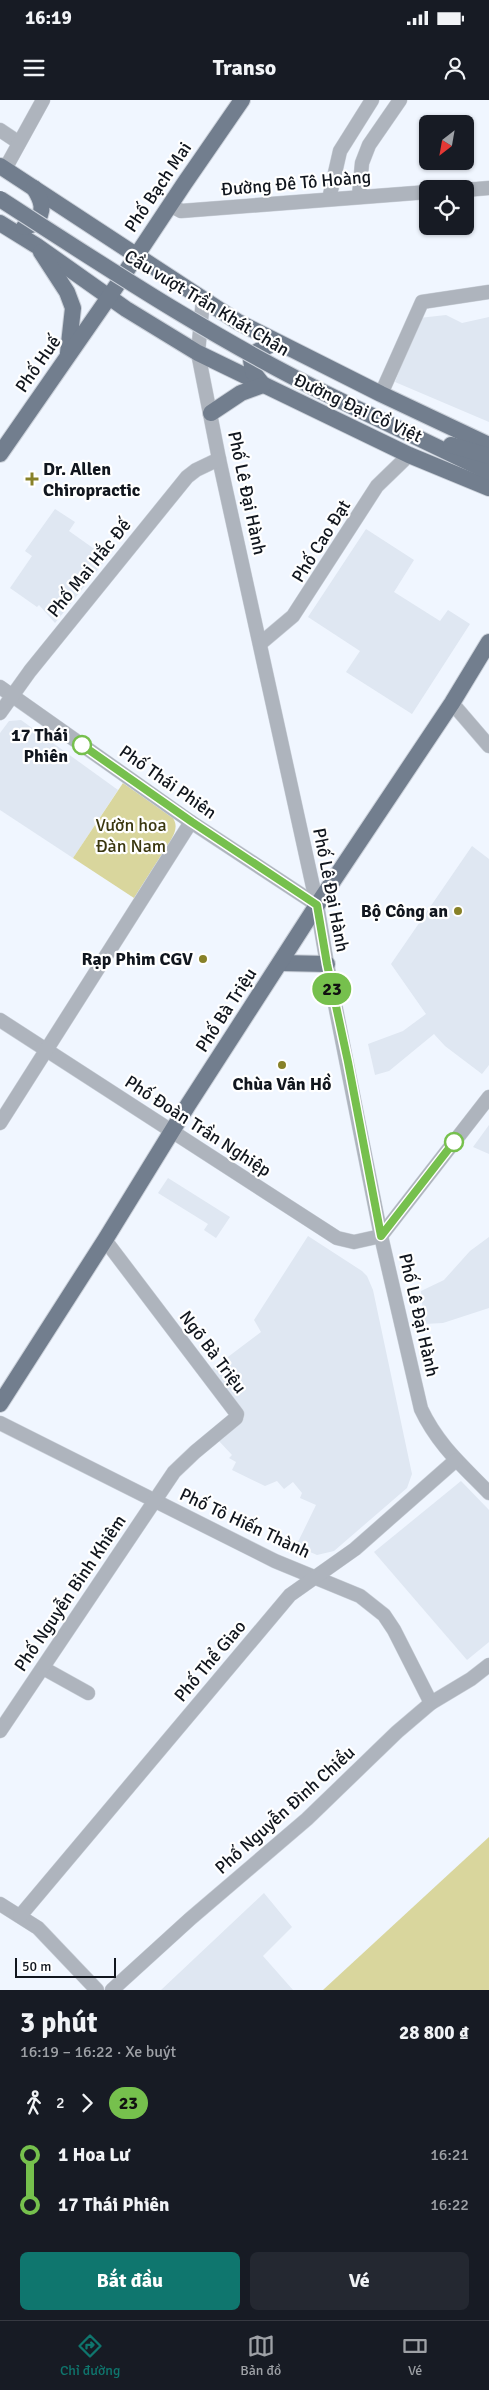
<!DOCTYPE html>
<html lang="vi">
<head>
<meta charset="utf-8">
<style>
  body { margin:0; font-family:Signika,sans-serif; background:#242831; color:#f1f3f6; height:100vh; display:flex; flex-direction:column; font-size:19px; white-space:nowrap }
  * { box-sizing:border-box; margin:0 }
  p { font-size:16px; color:#9ea1a6 }
  .icon { flex:none; width:28px; height:28px; fill:none; stroke:currentColor; stroke-width:2; stroke-linecap:round; stroke-linejoin:round }
  .map { position:relative; height:1890px; overflow:hidden }
  .details { display:flex; flex-direction:column; background:#171b24; flex:1 }
  .details>* { flex:none }
  .badge { padding:0 10px; border-radius:16px; font-size:18px; line-height:32px }
  .needle { width:32px; rotate:211deg }
  .controls { position:absolute; left:419px; top:15px; display:grid; gap:10px }
  .controls a { display:grid; place-items:center; width:55px; height:55px; border-radius:8px; background:#171b24; box-shadow:0 1px 4px #0004; font-size:25px }
  .scale { position:absolute; left:15px; bottom:12px; width:101px; box-sizing:border-box; padding-left:5px; border:2px solid #11161e; border-top:0; font-size:14px; line-height:18px; white-space:nowrap; color:#11161e; -webkit-text-stroke:4px #fff; paint-order:stroke }
  .map>.badge { position:absolute; translate:-50% -50%; box-shadow:0 0 0 2px #fff }
  .legs { display:flex; align-items:center; gap:8px; height:55px; padding:0 20px; font-size:16px }
  .legs p { margin-inline-start:auto }
  .headline { display:flex; align-items:center; justify-content:space-between; height:85px; padding:0 20px }
  h1 { font-size:28px; font-weight:700; line-height:38px }
  .action { display:flex; gap:10px; margin-top:auto; padding:10px 20px }
  .action a { flex:1; height:58px; border-radius:8px; background:#0f766e; color:#fff; font-size:20px; font-weight:700; line-height:58px; text-align:center }
  .action a+a { background:#242831; color:#f1f3f6 }
  ul { padding:0 20px; list-style:none }
  li { display:flex; align-items:center; gap:18px; height:50px; font-size:19px }
  li i { display:grid; place-items:center; width:8px; height:100%; margin:0 6px; background:currentColor }
  li i::after { content:''; width:12px; height:12px; margin:-6px; border:4px solid; border-radius:50%; background:#171b24 }
  li p { margin-inline-start:auto }
  li:first-child i { background:linear-gradient(#0000 50%,currentColor 0) }
  li:last-child i { background:linear-gradient(currentColor 50%,#0000 0) }
  .status { display:flex; justify-content:space-between; align-items:center; height:35px; padding:0 25px; background:#171b24; direction:ltr }
  .status svg { height:14px; fill:currentColor }
  header { display:flex; justify-content:space-between; align-items:center; height:65px; padding:0 20px; background:#171b24; font-size:22px; font-weight:700 }
  .menu { display:flex; justify-content:space-around; align-items:center; height:70px; border-top:1px solid #363941; background:#171b24; font-size:14px; color:#9ea1a6 }
  .menu a { display:grid; justify-items:center; gap:2px }
  .menu .selected { color:#0f766e }
  .map>svg:first-child { display:block }
  .built { fill:#dfe7f2 }
  .green { fill:#d9d69d }
  .lines { fill:none; stroke-linecap:round; stroke-linejoin:round }
  .minor-casing { stroke:#ccd2db; stroke-width:15 }
  .major-casing { stroke:#ccd2db; stroke-width:18 }
  .minor { stroke:#aeb4bd; stroke-width:14 }
  .major { stroke:#727e8e; stroke-width:16 }
  .major-bridge-casing { stroke:#ccd2db; stroke-width:18; stroke-linecap:butt }
  .major-bridge { stroke:#727e8e; stroke-width:16 }
  .line-1-casing { stroke:#fff; stroke-width:11 }
  .line-1 { stroke:#76c04d; stroke-width:8 }
  .poi-dot { fill:#878128; stroke:#fff; stroke-width:2 }
  .stop-1-dot { fill:#fff; stroke:#76c04d; stroke-width:2.5 }
  .labels { text-anchor:middle; dominant-baseline:central; stroke-width:4.5; stroke-linejoin:round; paint-order:stroke }
  .street-label { font-size:18px; fill:#11161e; stroke:#fff }
  .poi-label { font-size:18px; font-weight:bold; fill:#11161e; stroke:#fff; text-anchor:end }
  .stop-label { font-size:18px; font-weight:bold; fill:#11161e; stroke:#fff; text-anchor:end }
  .park-label { font-size:18px; fill:#3a370f; stroke:#fff }
</style>
</head>
<body>
<div class="status"><b>16:19</b><svg viewBox="0 0 49 12"><path d="M0 12V9h3v3zM5 12V6h3v6zM10 12V3h3v9zM15 12V0h3v12zM26 1h20v11H26zM47 4h2v5h-2z"/></svg></div>
<header><svg class="icon" aria-label="menu" viewBox="0 0 24 24"><path d="M4 6h16M4 12h16M4 18h16"/></svg>Transo<svg class="icon" aria-label="person" viewBox="0 0 24 24"><circle cx="12" cy="8" r="4"/><path d="M4 21q1-7 8-7t8 7"/></svg></header>
<div class="map">
<svg width="489" height="1890" viewBox="0 0 489 1890">
  <rect width="100%" height="100%" fill="#f0f6ff"/>
  <g class="built">
    <path d="M 446,215 L 462,223 L 489,217 L 489,322 L 395,282 L 419,218 Z"/>
    <path d="M 55,409 L 75,422 L 69,431 L 107,458 L 55,523 L 39,505 L 37,507 L 10,488 L 32,456 L 25,451 Z"/>
    <path d="M 366,429 L 414,460 L 394,492 L 440,521 L 448,510 L 470,524 L 412,614 L 346,572 L 360,551 L 308,517 Z"/>
    <path d="M 21,620 L 118,690 L 73,758 L 0,710 L 0,633 L 9,621 Z"/>
    <path d="M 472,746 L 489,759 L 489,965 L 482,974 L 445,946 L 434,934 L 389,971 L 375,975 L 368,944 L 403,931 L 426,914 L 391,864 Z"/>
    <path d="M 489,1025 L 489,1054 L 473,1047 Z"/>
    <path d="M 168,1078 L 230,1117 L 216,1138 L 204,1130 L 208,1124 L 158,1093 Z"/>
    <path d="M 308,1136 L 362,1171 L 367,1176 L 373,1190 L 412,1374 L 407,1388 L 334,1451 L 317,1455 L 296,1446 L 316,1405 L 300,1398 L 302,1393 L 293,1382 L 284,1389 L 277,1381 L 265,1386 L 232,1370 L 236,1362 L 229,1358 L 232,1355 L 218,1340 L 244,1318 L 208,1272 L 261,1232 L 254,1220 Z"/>
    <path d="M 489,1137 L 489,1208 L 443,1223 L 424,1224 L 421,1191 L 444,1180 L 470,1151 Z"/>
    <path d="M 461,1381 L 489,1410 L 489,1542 L 467,1560 L 374,1452 Z"/>
    <path d="M 264,1793 L 292,1827 L 263,1856 L 293,1890 L 161,1890 Z"/>
  </g>
  <g class="green">
    <path d="M 123,683 L 173,718 C 178,726 175,732 171,740 L 134,798 L 73,758 Z"/>
    <path d="M 489,1737 L 489,1890 L 323,1890 Z"/>
  </g>
  <g class="lines">
    <defs>
      <g id="minor">
        <path d="M 0,30 L 18,42"/>
        <path d="M 5,69 L 43,0"/>
        <path d="M 465,90 L 489,88"/>
        <path d="M 359,96 L 362,63 L 369,45 L 400,0"/>
        <path d="M 329,99 L 340,51 L 372,0"/>
        <path d="M 170,105 L 181,111 L 428,92"/>
        <path d="M 203,199 L 198,253 L 219,359 L 317,805 L 327,864 L 381,1136 L 421,1309 C 438,1345 462,1365 489,1393"/>
        <path d="M 381,294 L 422,202 L 489,192"/>
        <path d="M 261,543 L 293,516 L 377,386 L 409,355"/>
        <path d="M 0,587 L 191,722 L 317,805"/>
        <path d="M 452,603 L 489,646"/>
        <path d="M 0,613 L 30,571 L 187,377 L 196,370 L 219,359"/>
        <path d="M 0,920 L 337,1138 L 354,1142 L 381,1136"/>
        <path d="M 0,1023 L 191,722"/>
        <path d="M 381,1136 L 489,997"/>
        <path d="M 0,1323 L 275,1461 L 360,1496 L 384,1515 L 394,1530 L 431,1603"/>
        <path d="M 43,1568 L 88,1593"/>
        <path d="M 0,1631 L 174,1372 L 195,1352 L 236,1318 L 237,1314 L 105,1140"/>
        <path d="M 0,1804 L 38,1828 L 97,1890"/>
        <path d="M 20,1816 L 290,1495 L 355,1449 L 456,1360"/>
        <path d="M 112,1890 L 190,1819 L 307,1719 L 397,1632 L 431,1603 L 471,1579 L 489,1565"/>
      </g>
      <g id="major">
        <path d="M 0,66 L 238,222 L 381,294 L 489,345"/>
        <path d="M 0,123 L 37,146 L 126,209 L 198,253 L 409,355 L 489,388"/>
        <path d="M 24,127 L 34,124 C 46,111 42,101 34,88"/>
        <path d="M 41,152 L 67,192 L 73,208 L 68,253"/>
        <path d="M 263,285 L 253,272 L 251,260 L 258,251 L 276,242"/>
        <path d="M 337,299 L 489,372"/>
        <path d="M 211,313 L 241,293 L 263,285"/>
        <path d="M 451,345 L 489,356"/>
        <path d="M 0,354 L 109,197 L 184,84 L 242,0"/>
        <path d="M 281,863 L 327,864"/>
        <path d="M 0,1304 L 105,1140 L 188,1005 L 317,805 L 452,603 L 489,542"/>
      </g>
    </defs>
    <use href="#minor" class="minor-casing"/>
    <use href="#major" class="major-casing"/>
    <use href="#minor" class="minor"/>
    <use href="#major" class="major"/>
    <defs>
      <path id="major-bridge" d="M 0,99 C 110,170 219,242 337,299"/>
    </defs>
    <use href="#major-bridge" class="major-bridge-casing"/>
    <use href="#major-bridge" class="major-bridge"/>
  </g>
  <g class="lines">
    <defs>
      <path id="line-1" d="M 82,645 L 192,722 L 317,805 L 327,864 L 348,962 L 381,1136 L 454,1042"/>
    </defs>
    <use href="#line-1" class="line-1-casing"/>
    <use href="#line-1" class="line-1"/>
  </g>
  <g class="poi-dot">
    <path d="M29.5 371.5h5v5h5v5h-5v5h-5v-5h-5v-5h5z"/>
    <circle cx="458" cy="811" r="5"/>
    <circle cx="203" cy="859" r="5"/>
    <circle cx="282" cy="965" r="5"/>
  </g>
  <g class="stop-1-dot">
    <circle cx="82" cy="645" r="9"/>
    <circle cx="454" cy="1042" r="9"/>
  </g>
  <g class="labels">
    <g class="street-label">
      <text transform="translate(296 83) rotate(-5)">Đường Đê Tô Hoàng</text>
      <text transform="translate(158 87) rotate(-56)">Phố Bạch Mai</text>
      <text transform="translate(207 203) rotate(31)">Cầu vượt Trần Khát Chân</text>
      <text transform="translate(38 264) rotate(-55)">Phố Huế</text>
      <text transform="translate(358 308) rotate(25)">Đường Đại Cồ Việt</text>
      <text transform="translate(247 393) rotate(78)">Phố Lê Đại Hành</text>
      <text transform="translate(321 441) rotate(-58)">Phố Cao Đạt</text>
      <text transform="translate(89 468) rotate(-51)">Phố Mai Hắc Đế</text>
      <text transform="translate(168 682) rotate(35)">Phố Thái Phiên</text>
      <text transform="translate(331 790) rotate(79)">Phố Lê Đại Hành</text>
      <text transform="translate(226 910) rotate(-57)">Phố Bà Triệu</text>
      <text transform="translate(198 1026) rotate(33)">Phố Đoàn Trần Nghiệp</text>
      <text transform="translate(419 1215) rotate(77)">Phố Lê Đại Hành</text>
      <text transform="translate(213 1252) rotate(53)">Ngõ Bà Triệu</text>
      <text transform="translate(245 1423) rotate(25)">Phố Tô Hiến Thành</text>
      <text transform="translate(70 1493) rotate(-56)">Phố Nguyễn Bỉnh Khiêm</text>
      <text transform="translate(210 1561) rotate(-50)">Phố Thể Giao</text>
      <text transform="translate(285 1710) rotate(-42)">Phố Nguyễn Đình Chiểu</text>
    </g>
    <g class="poi-label">
      <text x="43" y="369" text-anchor="start">Dr. Allen<tspan x="43" dy="21">Chiropractic</tspan></text>
      <text x="448" y="811">Bộ Công an</text>
      <text x="193" y="859">Rạp Phim CGV</text>
      <text x="282" y="984" text-anchor="middle">Chùa Vân Hồ</text>
    </g>
    <g class="stop-label">
      <text x="68" y="635">17 Thái<tspan x="68" dy="21">Phiên</tspan></text>
    </g>
    <g class="park-label">
      <text x="131" y="725">Vườn hoa<tspan x="131" dy="21">Đàn Nam</tspan></text>
    </g>
  </g>
</svg>
<div class="controls">
<a><svg class="needle" viewBox="-14 -14 28 28"><path d="M0-13l5 13h-10z" fill="#e53935"/><path d="M0 13l5-13h-10z" fill="#9ea1a6"/></svg></a>
<a><svg class="icon" aria-label="locate" viewBox="0 0 24 24"><circle cx="12" cy="12" r="6"/><path d="M12 2v4M12 18v4M2 12h4M18 12h4"/></svg></a>
</div>
<div class="scale">50 m</div>
<b class="badge" style="left:332px;top:889px;background:#76c04d;color:#111">23</b>
</div>
<section class="details">
<div class="headline"><div><h1>3 phút</h1><p>16:19 – 16:22 · Xe buýt</p></div><b>28 800 ₫</b></div>
<div class="legs"><svg class="icon" aria-label="walk" viewBox="0 0 24 24"><circle cx="13" cy="4" r="2"/><path d="M13 8l-2 6 4 7M11 14l-3 7M7 12l3-4h3l4 4"/></svg>2<svg class="icon" aria-label="forward" viewBox="0 0 24 24"><path d="M9 5l7 7-7 7"/></svg><b class="badge" style="background:#76c04d;color:#111">23</b></div>
<ul>
<li><i style="color:#76c04d"></i><b>1 Hoa Lư</b><p>16:21</p></li>
<li><i style="color:#76c04d"></i><b>17 Thái Phiên</b><p>16:22</p></li>
</ul>
<div class="action"><a>Bắt đầu</a><a>Vé</a></div>
</section>
<nav class="menu">
<a class="selected"><svg class="icon" aria-label="directions" viewBox="0 0 24 24"><path d="M12 3l9 9-9 9-9-9zM9 14v-3h6M13 9l2 2-2 2"/></svg>Chỉ đường</a>
<a><svg class="icon" aria-label="map" viewBox="0 0 24 24"><path d="M3 6l6-2 6 2 6-2v14l-6 2-6-2-6 2zM9 4v14M15 6v14"/></svg>Bản đồ</a>
<a><svg class="icon" aria-label="tickets" viewBox="0 0 24 24"><path d="M3 7h18v10H3zM15 7v10"/></svg>Vé</a>
</nav>
</body>
</html>
